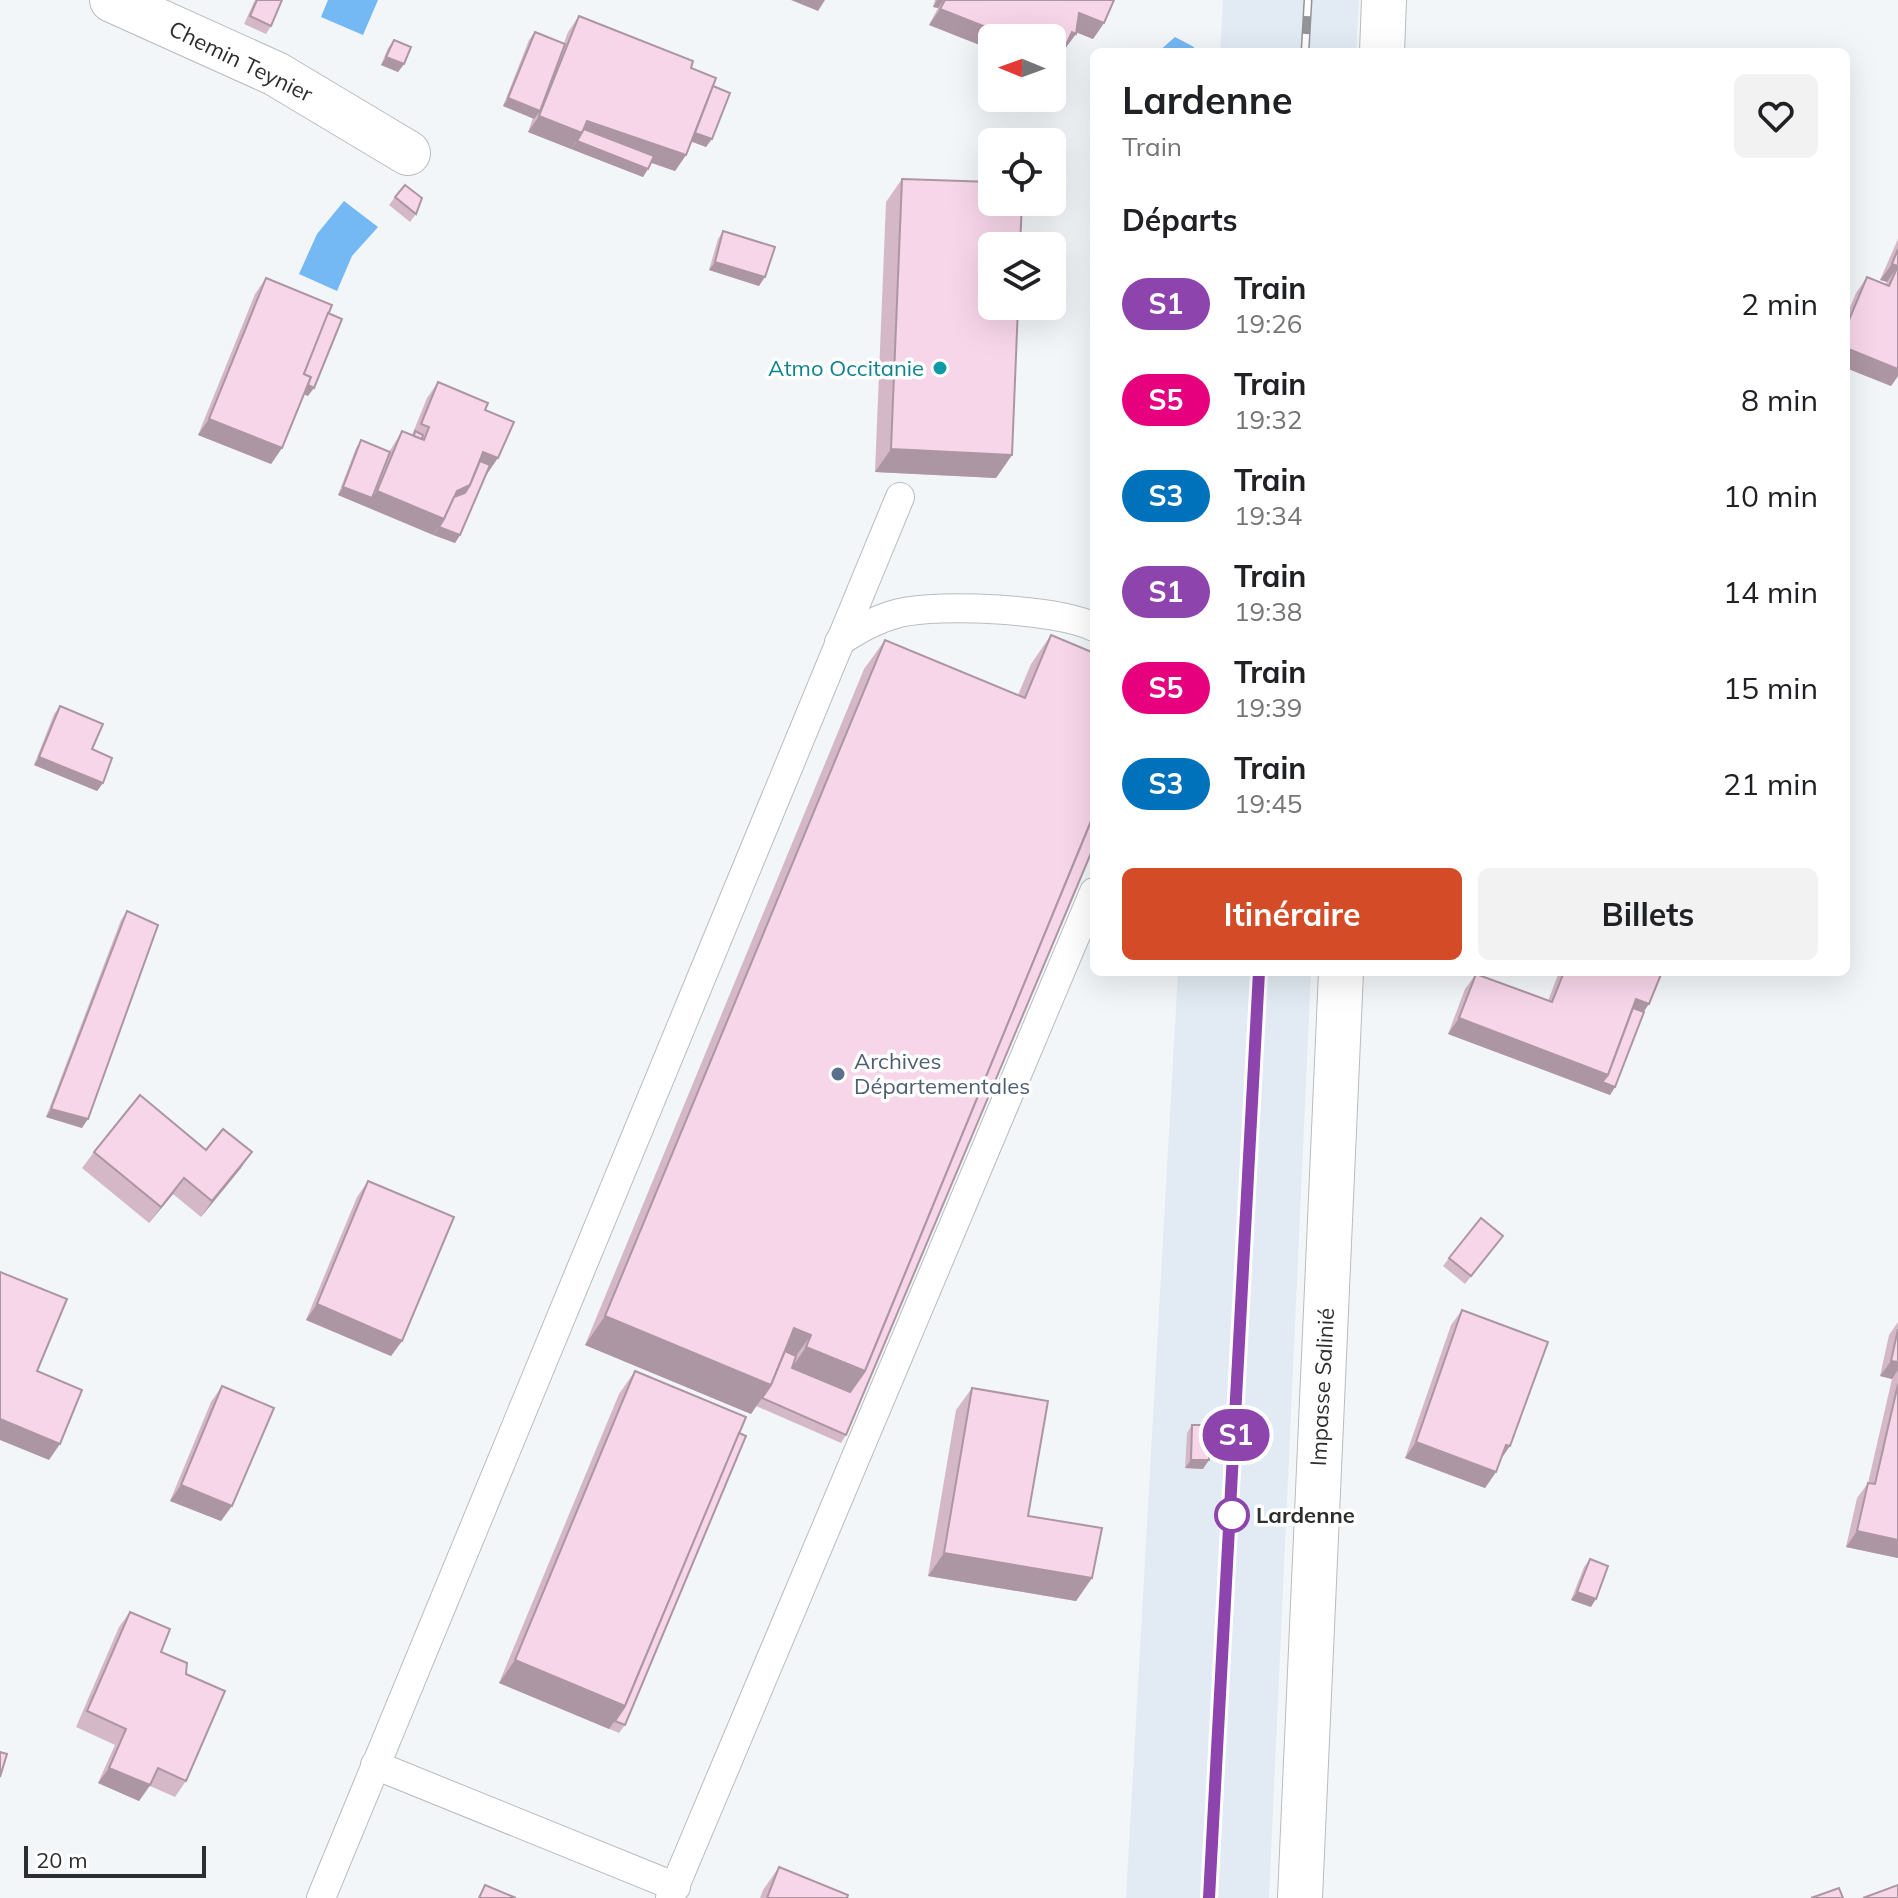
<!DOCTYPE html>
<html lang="fr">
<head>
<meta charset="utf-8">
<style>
  body { margin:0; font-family:Mulish,sans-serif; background:#f2f2f2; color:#202124; height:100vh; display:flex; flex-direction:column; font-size:30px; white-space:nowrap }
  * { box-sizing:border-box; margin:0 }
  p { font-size:26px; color:#757577 }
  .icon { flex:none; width:44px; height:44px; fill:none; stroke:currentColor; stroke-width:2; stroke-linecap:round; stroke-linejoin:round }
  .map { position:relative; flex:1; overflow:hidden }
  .drawer { position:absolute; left:1090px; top:48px; width:760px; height:928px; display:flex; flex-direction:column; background:#fff; border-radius:12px; box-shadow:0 8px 32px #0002 }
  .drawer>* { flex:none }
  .badge { padding:0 16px; border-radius:26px; font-size:28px; line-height:52px }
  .needle { width:52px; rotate:271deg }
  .fabs { position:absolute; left:978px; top:24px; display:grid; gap:16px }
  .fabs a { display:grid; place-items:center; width:88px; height:88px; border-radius:12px; background:#fff; box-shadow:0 8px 32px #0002; font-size:40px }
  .scale { position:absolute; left:24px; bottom:20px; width:182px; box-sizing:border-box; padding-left:8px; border:4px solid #2d2e2f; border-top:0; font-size:22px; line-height:28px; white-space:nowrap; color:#2d2e2f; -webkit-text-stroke:6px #fff; paint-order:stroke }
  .map>.badge { position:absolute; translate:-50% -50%; box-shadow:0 0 0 4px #fff }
  h2 { padding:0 32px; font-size:30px; line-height:72px }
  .round { display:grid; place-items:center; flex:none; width:84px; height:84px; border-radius:12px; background:#f2f2f2 }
  .summary { display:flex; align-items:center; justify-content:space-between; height:136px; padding:0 32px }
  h1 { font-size:38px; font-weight:700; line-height:60px }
  .primary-button { display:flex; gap:16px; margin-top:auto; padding:16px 32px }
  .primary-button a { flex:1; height:92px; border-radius:12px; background:#d44b27; color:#fff; font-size:32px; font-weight:700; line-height:92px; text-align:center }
  .primary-button a+a { background:#f2f2f2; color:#202124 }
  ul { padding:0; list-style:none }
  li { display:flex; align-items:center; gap:24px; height:96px; padding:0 32px }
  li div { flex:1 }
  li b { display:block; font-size:30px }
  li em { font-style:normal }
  li .badge { min-width:88px; font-weight:700; text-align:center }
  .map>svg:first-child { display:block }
  .built { fill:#e2ebf3 }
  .water { fill:#74b8f4 }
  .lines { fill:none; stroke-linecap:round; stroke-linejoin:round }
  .service-casing { stroke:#b9bcbe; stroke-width:30 }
  .minor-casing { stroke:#b9bcbe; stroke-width:46 }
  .service { stroke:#fff; stroke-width:28 }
  .minor { stroke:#fff; stroke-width:44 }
  .rail-casing { stroke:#929497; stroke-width:9 }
  .rail { stroke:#fff; stroke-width:6; stroke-dasharray:18; stroke-linecap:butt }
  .wall { fill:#d4b8c8 }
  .shaded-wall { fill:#ad96a3 }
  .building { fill:#f7d6e9; stroke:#ad96a3; stroke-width:2 }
  .line-casing { stroke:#fff; stroke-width:18 }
  .line { stroke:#8e44ad; stroke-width:12 }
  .culture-dot { fill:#0f9aa8; stroke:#fff; stroke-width:3 }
  .service-dot { fill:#5c6f8a; stroke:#fff; stroke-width:3 }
  .stop-dot { fill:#fff; stroke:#8e44ad; stroke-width:4 }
  .labels { text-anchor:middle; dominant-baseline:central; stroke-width:7; stroke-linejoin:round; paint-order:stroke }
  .street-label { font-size:22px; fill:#2d2e2f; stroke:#fff }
  .culture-label { font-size:22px; fill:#0d838f; stroke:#fff; text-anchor:end }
  .service-label { font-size:22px; fill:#4e5e75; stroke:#fff; text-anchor:start }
  .stop-label { font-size:22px; font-weight:bold; fill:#2d2e2f; stroke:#fff; text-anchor:start }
</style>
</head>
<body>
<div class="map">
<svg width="1898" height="1898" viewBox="0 0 1898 1898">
  <rect width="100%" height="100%" fill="#f3f6f9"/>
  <g class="built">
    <path d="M 1223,0 L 1359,0 L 1356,52 L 1220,52 Z"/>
    <path d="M 1178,972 L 1311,972 L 1269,1898 L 1126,1898 Z"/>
  </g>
  <g class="water">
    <path d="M 328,0 L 378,0 L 363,35 L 321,17 Z"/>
    <path d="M 1175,37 L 1194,47 L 1192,52 L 1158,52 Z"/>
    <path d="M 344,201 L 378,227 L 352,256 L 337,291 L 299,274 L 317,234 Z"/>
  </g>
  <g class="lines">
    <defs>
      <g id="service">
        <path d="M 839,642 C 859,629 876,619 899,613 C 941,603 1056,609 1094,627"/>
        <path d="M 375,1765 L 676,1887"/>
        <path d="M 321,1898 L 900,497"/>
        <path d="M 670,1898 L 1094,892"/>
      </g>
      <g id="minor">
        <path d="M 112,0 L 276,74 L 408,153"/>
        <path d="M 1382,52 L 1384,0"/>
        <path d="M 1300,1898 L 1341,972"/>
      </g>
    </defs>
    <use href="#service" class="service-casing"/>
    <use href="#minor" class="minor-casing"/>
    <use href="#service" class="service"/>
    <use href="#minor" class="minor"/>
    <defs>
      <g id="rail">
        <path d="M 1305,52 L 1308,0"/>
        <path d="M 1209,1898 L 1259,972"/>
      </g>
    </defs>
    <use href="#rail" class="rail-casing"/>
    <use href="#rail" class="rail"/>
  </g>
  <g class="wall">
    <path d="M 255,0 L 282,0 L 271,26 L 266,34 L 244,24 Z"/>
    <path d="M 935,0 L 1114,0 L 1104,23 L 1093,39 L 1076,32 L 1053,65 L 992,38 L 992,46 L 990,49 L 929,25 L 938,8 L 933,7 Z"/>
    <path d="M 579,16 L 691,68 L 713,86 L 706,147 L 692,141 L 686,155 L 675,171 L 651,163 L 643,177 L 528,132 L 533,118 L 503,106 L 529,40 L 535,32 L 564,43 L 568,32 Z"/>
    <path d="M 394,40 L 404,64 L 398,72 L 381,65 L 388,48 Z"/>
    <path d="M 902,179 L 1012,455 L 996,478 L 875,472 L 886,202 Z"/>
    <path d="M 395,197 L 416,214 L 410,222 L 389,205 Z"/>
    <path d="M 723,231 L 759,286 L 709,270 L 718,239 Z"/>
    <path d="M 1898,239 L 1898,376 L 1891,386 L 1846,368 L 1846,317 L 1856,293 L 1867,277 L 1885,284 L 1887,282 L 1880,280 Z"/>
    <path d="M 266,278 L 328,313 L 308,396 L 304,394 L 282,448 L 271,464 L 198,435 L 255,294 Z"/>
    <path d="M 438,382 L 485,410 L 487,474 L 486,474 L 460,535 L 455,543 L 338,495 L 356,448 L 361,440 L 389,452 L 402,431 L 412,435 L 427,398 Z"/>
    <path d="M 1051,635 L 846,1435 L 841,1443 L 756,1406 L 751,1414 L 585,1345 L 864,669 L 885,640 L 1018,695 L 1031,664 Z"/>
    <path d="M 60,706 L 92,749 L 103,783 L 97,791 L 34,765 L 54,714 Z"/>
    <path d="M 127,911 L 82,1128 L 46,1117 L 121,920 Z"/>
    <path d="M 1559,972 L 1662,972 L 1644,1012 L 1615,1087 L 1610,1095 L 1448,1034 L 1465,989 L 1476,974 L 1548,1001 Z"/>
    <path d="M 206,1150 L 241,1168 L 201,1217 L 173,1194 L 149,1223 L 82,1168 L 94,1152 Z"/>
    <path d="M 368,1181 L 402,1341 L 391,1356 L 306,1320 L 357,1197 Z"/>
    <path d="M 1503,1236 L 1465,1284 L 1443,1266 L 1449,1258 Z"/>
    <path d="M 1462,1310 L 1500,1459 L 1496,1472 L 1485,1488 L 1405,1458 L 1451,1325 Z"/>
    <path d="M 1898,1322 L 1898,1558 L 1846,1547 L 1857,1498 L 1868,1483 L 1892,1379 L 1880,1376 L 1889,1335 Z"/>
    <path d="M 635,1371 L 625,1725 L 619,1733 L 499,1683 L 619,1394 Z"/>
    <path d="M 222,1386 L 221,1521 L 170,1501 L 211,1402 Z"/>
    <path d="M 972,1388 L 1028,1516 L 1092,1578 L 1076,1601 L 928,1576 L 956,1410 Z"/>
    <path d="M 1192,1425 L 1203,1469 L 1185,1468 L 1187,1433 Z"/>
    <path d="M 1590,1559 L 1591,1607 L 1571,1600 L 1584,1567 Z"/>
    <path d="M 130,1612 L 161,1652 L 186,1674 L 186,1781 L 175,1797 L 150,1786 L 139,1801 L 98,1783 L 115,1745 L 76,1727 L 119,1627 Z"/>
    <path d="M 779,1867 L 847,1898 L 760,1898 L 763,1890 Z"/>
  </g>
  <g class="shaded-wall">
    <path d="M 791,0 L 825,0 L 818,11 Z"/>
    <path d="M 937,0 L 944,0 L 938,8 L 933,7 Z"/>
    <path d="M 940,9 L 1005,25 L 1036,38 L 992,38 L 992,46 L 990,49 L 929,25 Z"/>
    <path d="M 1079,13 L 1104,23 L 1093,39 L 1068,29 Z"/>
    <path d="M 1072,32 L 1076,34 L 1053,65 L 1052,64 L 1052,44 Z"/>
    <path d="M 386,57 L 404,64 L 398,72 L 381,65 Z"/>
    <path d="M 508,98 L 540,111 L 534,119 L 503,106 Z"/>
    <path d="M 539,116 L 587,121 L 686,155 L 675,171 L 579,137 L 571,149 L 528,132 Z"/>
    <path d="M 692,132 L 712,139 L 706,147 L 687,140 Z"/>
    <path d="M 577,141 L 648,169 L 643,177 L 571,149 Z"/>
    <path d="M 715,262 L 765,277 L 759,286 L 709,270 Z"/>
    <path d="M 1892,264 L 1898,266 L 1887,282 L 1880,280 Z"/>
    <path d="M 1846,348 L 1898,369 L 1898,376 L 1891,386 L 1846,368 Z"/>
    <path d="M 299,381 L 314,388 L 308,396 L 293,389 Z"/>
    <path d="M 209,419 L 282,448 L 271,464 L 198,435 Z"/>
    <path d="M 891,449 L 1012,455 L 996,478 L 875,472 Z"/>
    <path d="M 483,452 L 498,458 L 487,474 L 474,469 Z"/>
    <path d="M 470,485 L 459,501 L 449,505 L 457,491 Z"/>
    <path d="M 343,487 L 372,498 L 377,491 L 444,519 L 433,535 L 338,495 Z"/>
    <path d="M 439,527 L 460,535 L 455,543 L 433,535 Z"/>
    <path d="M 39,757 L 103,783 L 97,791 L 34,765 Z"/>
    <path d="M 1636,999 L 1649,1004 L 1638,1020 L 1627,1016 Z"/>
    <path d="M 1459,1018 L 1608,1075 L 1615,1087 L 1610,1095 L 1448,1034 Z"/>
    <path d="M 51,1109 L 88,1119 L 82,1128 L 46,1117 Z"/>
    <path d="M 252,1152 L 241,1168 L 201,1217 L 212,1201 Z"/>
    <path d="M 184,1178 L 173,1194 L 149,1223 L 161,1207 Z"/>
    <path d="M 317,1304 L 402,1341 L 391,1356 L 306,1320 Z"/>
    <path d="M 605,1316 L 771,1385 L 751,1414 L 585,1345 Z"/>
    <path d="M 794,1328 L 811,1335 L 790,1364 L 776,1358 Z"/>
    <path d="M 806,1347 L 865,1371 L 844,1400 L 786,1376 Z"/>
    <path d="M 1891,1361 L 1898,1362 L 1898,1370 L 1892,1379 L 1880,1376 Z"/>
    <path d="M 0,1419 L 60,1444 L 49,1460 L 0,1440 Z"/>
    <path d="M 1416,1442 L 1496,1472 L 1485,1488 L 1405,1458 Z"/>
    <path d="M 1506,1445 L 1510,1446 L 1499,1462 Z"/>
    <path d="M 1191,1460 L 1209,1460 L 1203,1469 L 1185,1468 Z"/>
    <path d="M 181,1485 L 232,1506 L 221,1521 L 170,1501 Z"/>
    <path d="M 1857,1531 L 1898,1540 L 1898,1558 L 1846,1547 Z"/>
    <path d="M 944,1553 L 1092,1578 L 1076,1601 L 928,1576 Z"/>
    <path d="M 1577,1592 L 1596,1599 L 1591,1607 L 1571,1600 Z"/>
    <path d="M 515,1660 L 625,1706 L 609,1729 L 499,1683 Z"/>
    <path d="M 109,1768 L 150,1785 L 139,1801 L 98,1783 Z"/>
  </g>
  <g class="building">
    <path d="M 257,0 L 282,0 L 271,26 L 250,16 Z"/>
    <path d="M 945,0 L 1114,0 L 1104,23 L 1079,13 L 1076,34 L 1072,32 L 1064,49 L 1052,44 L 1052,38 L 1036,38 L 1005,25 L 1001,33 L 940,9 Z"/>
    <path d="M 579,16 L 693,61 L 691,68 L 716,78 L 686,155 L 587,121 L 582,133 L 539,116 Z"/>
    <path d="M 535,32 L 565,44 L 540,111 L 508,98 Z"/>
    <path d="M 394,40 L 411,47 L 404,64 L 386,57 Z"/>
    <path d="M 713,86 L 730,93 L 712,139 L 695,133 Z"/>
    <path d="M 584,129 L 654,156 L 648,169 L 577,141 Z"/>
    <path d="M 902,179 L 992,182 L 992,202 L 1022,202 L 1020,246 L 992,246 L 992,306 L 1018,306 L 1012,455 L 891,449 Z"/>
    <path d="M 405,185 L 422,198 L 416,214 L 395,197 Z"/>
    <path d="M 723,231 L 775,247 L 765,277 L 715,262 Z"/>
    <path d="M 1898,249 L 1898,369 L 1846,348 L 1846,327 L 1867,277 L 1889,286 L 1898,266 L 1892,264 Z"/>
    <path d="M 266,278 L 332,305 L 304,374 L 311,377 L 282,448 L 209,419 Z"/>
    <path d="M 328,313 L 342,319 L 314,388 L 308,385 L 311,377 L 304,374 Z"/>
    <path d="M 438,382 L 488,403 L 485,410 L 514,422 L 498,458 L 483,452 L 470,485 L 457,491 L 444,519 L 377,491 L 402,431 L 424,440 L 429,427 L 421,424 Z"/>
    <path d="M 415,431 L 423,435 L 422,439 L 414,436 Z"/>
    <path d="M 361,440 L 390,452 L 372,498 L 343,487 Z"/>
    <path d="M 480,461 L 490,465 L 460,535 L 439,527 L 444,519 L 454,497 L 465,493 L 470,485 Z"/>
    <path d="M 1051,635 L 1094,653 L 1094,814 L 865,1371 L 806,1347 L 811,1335 L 794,1328 L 771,1385 L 605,1316 L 885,640 L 1025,698 Z"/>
    <path d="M 60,706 L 103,724 L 92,749 L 112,758 L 103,783 L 39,757 Z"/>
    <path d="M 1094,814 L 1094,846 L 846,1435 L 762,1398 L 771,1385 L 785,1351 L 796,1356 L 792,1368 L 850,1392 L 865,1371 Z"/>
    <path d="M 127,911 L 158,925 L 88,1119 L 51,1109 Z"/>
    <path d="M 1564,972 L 1662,972 L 1649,1004 L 1636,999 L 1608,1075 L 1459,1018 L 1476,974 L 1552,1002 Z"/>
    <path d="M 1633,1008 L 1644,1012 L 1615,1087 L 1602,1082 L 1608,1075 Z"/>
    <path d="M 140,1095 L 206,1150 L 223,1129 L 252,1152 L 212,1201 L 184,1178 L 161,1207 L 94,1152 Z"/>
    <path d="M 368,1181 L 454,1217 L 402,1341 L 317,1304 Z"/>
    <path d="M 1481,1218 L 1503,1236 L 1471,1276 L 1449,1258 Z"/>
    <path d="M 0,1272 L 67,1299 L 37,1371 L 82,1390 L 60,1444 L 0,1419 Z"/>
    <path d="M 1462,1310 L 1548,1342 L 1510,1446 L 1506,1445 L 1496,1472 L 1416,1442 Z"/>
    <path d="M 1898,1329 L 1898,1362 L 1891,1361 Z"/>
    <path d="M 635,1371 L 746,1417 L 625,1706 L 515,1660 Z"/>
    <path d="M 1898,1384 L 1898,1540 L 1857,1531 L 1868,1483 L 1875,1484 Z"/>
    <path d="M 222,1386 L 274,1408 L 232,1506 L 181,1485 Z"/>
    <path d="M 972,1388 L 1048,1401 L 1028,1516 L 1102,1528 L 1092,1578 L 944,1553 Z"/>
    <path d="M 1192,1425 L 1211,1425 L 1209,1460 L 1191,1460 Z"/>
    <path d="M 739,1433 L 746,1436 L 625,1725 L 615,1721 L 625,1706 Z"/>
    <path d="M 1590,1559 L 1608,1566 L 1596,1599 L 1577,1592 Z"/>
    <path d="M 130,1612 L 170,1629 L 161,1652 L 187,1663 L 186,1674 L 225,1691 L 186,1781 L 158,1768 L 150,1785 L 109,1768 L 126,1729 L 87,1711 Z"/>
    <path d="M 0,1752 L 7,1754 L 0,1777 Z"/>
    <path d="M 779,1867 L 848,1895 L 847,1898 L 767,1898 Z"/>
    <path d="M 485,1885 L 516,1898 L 479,1898 Z"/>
    <path d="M 1898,1885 L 1898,1898 L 1863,1898 Z"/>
    <path d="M 1839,1888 L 1843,1898 L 1811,1898 Z"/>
  </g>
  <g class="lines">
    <defs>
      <path id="line" d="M 1209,1898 L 1259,972"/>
    </defs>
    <use href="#line" class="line-casing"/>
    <use href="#line" class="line"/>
  </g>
  <circle class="culture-dot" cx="940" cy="368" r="8"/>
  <circle class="service-dot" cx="838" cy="1074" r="8"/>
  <circle class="stop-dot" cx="1232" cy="1515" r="16"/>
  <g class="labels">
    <g class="street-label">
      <text transform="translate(241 61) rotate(26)">Chemin Teynier</text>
      <text transform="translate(1322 1387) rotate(-87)">Impasse Salinié</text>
    </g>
    <g class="culture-label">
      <text x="924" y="368">Atmo Occitanie</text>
    </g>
    <g class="service-label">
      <text x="854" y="1061">Archives<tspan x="854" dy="25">Départementales</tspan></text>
    </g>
    <g class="stop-label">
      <text x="1256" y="1515">Lardenne</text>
    </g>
  </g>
</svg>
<div class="fabs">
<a><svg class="needle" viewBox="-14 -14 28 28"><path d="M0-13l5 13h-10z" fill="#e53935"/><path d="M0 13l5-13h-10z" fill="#757577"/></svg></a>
<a><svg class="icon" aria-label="locate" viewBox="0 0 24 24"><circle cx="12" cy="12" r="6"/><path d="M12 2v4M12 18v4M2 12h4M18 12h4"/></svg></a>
<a><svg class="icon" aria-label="layers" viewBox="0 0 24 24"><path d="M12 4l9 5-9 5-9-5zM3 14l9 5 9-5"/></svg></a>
</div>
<div class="scale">20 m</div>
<b class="badge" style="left:1236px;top:1435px;background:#8e44ad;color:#fff">S1</b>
<section class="drawer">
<div class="summary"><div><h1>Lardenne</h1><p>Train</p></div><a class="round"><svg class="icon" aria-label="heart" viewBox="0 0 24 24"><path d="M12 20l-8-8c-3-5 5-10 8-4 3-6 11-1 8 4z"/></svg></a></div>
<h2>Départs</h2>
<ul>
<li><span class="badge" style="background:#8e44ad;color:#fff">S1</span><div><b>Train</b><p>19:26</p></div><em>2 min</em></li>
<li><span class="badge" style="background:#e6007e;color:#fff">S5</span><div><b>Train</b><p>19:32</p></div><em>8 min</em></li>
<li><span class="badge" style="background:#0072bc;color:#fff">S3</span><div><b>Train</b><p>19:34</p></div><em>10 min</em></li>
<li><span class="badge" style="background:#8e44ad;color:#fff">S1</span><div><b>Train</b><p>19:38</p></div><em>14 min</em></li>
<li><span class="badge" style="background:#e6007e;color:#fff">S5</span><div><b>Train</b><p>19:39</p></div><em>15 min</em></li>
<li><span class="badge" style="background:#0072bc;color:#fff">S3</span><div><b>Train</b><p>19:45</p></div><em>21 min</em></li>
</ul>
<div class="primary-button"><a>Itinéraire</a><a>Billets</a></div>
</section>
</div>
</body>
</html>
